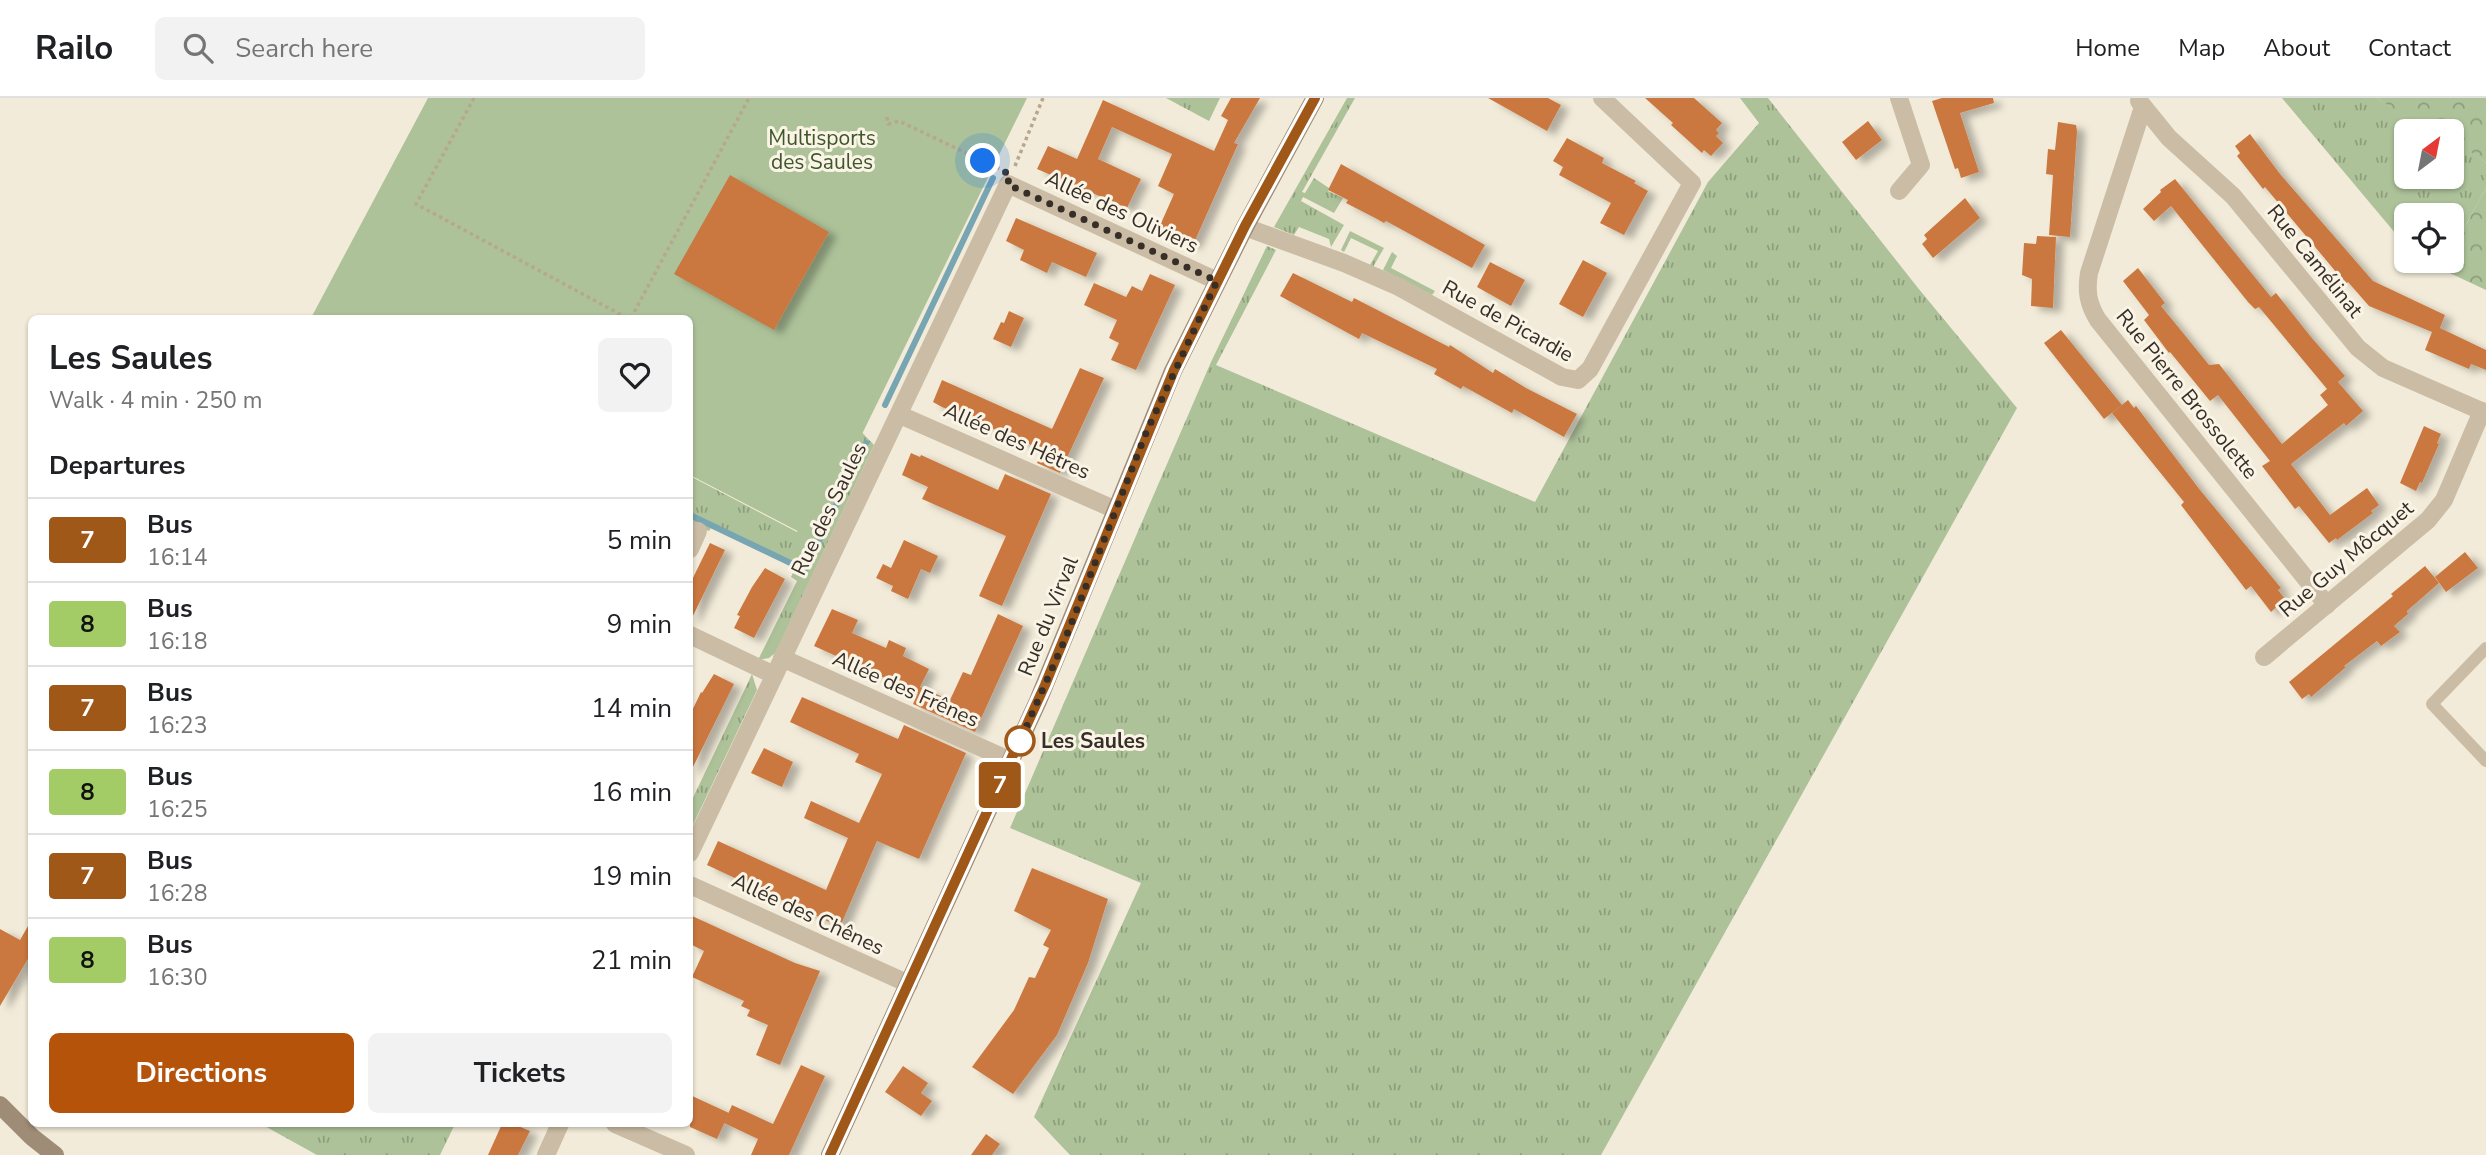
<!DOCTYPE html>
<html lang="en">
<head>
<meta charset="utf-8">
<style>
  body { margin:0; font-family:"Nunito Sans",sans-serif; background:#f2f2f2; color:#202124; height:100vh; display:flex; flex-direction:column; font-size:26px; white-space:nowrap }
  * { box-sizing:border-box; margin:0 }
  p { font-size:23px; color:#757577 }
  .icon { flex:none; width:38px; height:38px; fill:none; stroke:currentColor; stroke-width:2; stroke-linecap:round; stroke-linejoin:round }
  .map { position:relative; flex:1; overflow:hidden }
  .side { position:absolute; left:28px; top:217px; width:665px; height:812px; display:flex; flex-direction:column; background:#fff; border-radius:10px; box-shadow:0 2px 5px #0004 }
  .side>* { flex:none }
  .badge { padding:0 14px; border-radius:5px; font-size:24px; line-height:46px }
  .needle { width:46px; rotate:32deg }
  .buttons { position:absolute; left:2394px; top:21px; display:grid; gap:14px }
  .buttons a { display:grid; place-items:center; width:70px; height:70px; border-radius:10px; background:#fff; box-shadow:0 2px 5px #0004; font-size:35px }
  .you { position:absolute; width:35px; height:35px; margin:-18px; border:5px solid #fff; border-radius:50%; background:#1a73e8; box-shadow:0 0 0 10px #1a73e833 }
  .map>.badge { position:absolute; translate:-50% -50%; box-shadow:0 0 0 4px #fff }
  h2 { padding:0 21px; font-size:26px; line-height:63px }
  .round { display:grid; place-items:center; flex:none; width:74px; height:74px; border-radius:10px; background:#f2f2f2 }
  .overview { display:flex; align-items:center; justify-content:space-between; height:119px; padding:0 21px }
  h1 { font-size:33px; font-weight:700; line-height:52px }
  .button { display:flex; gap:14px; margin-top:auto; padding:14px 21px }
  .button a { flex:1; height:80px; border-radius:10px; background:#b45309; color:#fff; font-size:28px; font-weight:700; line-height:80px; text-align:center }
  .button a+a { background:#f2f2f2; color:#202124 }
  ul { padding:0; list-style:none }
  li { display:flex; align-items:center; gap:21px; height:84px; padding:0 21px; border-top:2px solid #e0e0e0 }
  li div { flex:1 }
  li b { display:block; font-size:26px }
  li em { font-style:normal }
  li .badge { min-width:77px; font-weight:700; text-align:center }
  header { display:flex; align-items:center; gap:42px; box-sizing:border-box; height:98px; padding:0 35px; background:#fff; border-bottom:2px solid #e0e0e0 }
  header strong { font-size:33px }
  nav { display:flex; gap:38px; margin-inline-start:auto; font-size:24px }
  .search { width:490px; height:63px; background:#f2f2f2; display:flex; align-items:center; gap:18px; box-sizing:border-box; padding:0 24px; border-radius:10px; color:#757577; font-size:26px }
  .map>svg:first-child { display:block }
  .grass { fill:url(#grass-tufts) }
  .forest { fill:url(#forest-crowns) }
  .pitch { fill:#adc299 }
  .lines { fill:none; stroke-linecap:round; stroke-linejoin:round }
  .stream { stroke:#77a5b1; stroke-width:6 }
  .building { fill:#cb783f; filter:url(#shadow) }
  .path { stroke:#b7a78f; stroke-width:3.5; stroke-dasharray:3.5 3.5; stroke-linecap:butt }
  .lane { stroke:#cbbda5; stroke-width:12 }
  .street { stroke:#cbbda5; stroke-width:18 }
  .secondary { stroke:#9f8c76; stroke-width:18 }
  .line-casing { stroke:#fff; stroke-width:16 }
  .line { stroke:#9f5818; stroke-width:10 }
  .walk { stroke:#362e27; stroke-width:7; stroke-dasharray:0 12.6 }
  .stop-dot { fill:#fff; stroke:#9f5818; stroke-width:3.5 }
  .labels { text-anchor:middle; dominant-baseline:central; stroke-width:6; stroke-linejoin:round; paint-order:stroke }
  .park-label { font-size:21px; fill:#3e5629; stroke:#faf4e6 }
  .street-label { font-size:21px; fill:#362e27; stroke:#faf4e6 }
  .stop-label { font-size:21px; font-weight:bold; fill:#362e27; stroke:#faf4e6; text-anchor:start }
</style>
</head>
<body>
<header>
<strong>Railo</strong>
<div class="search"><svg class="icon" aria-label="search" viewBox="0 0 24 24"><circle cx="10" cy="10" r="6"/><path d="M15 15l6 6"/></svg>Search here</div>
<nav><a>Home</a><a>Map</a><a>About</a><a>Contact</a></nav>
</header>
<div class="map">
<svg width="2486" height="1057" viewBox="0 0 2486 1057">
  <defs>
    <pattern id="grass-tufts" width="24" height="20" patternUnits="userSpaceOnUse" patternTransform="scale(1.75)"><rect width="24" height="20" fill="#adc299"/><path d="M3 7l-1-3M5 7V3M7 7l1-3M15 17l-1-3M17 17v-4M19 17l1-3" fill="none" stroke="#8e9e7d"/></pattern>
    <pattern id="forest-crowns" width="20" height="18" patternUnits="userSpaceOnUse" patternTransform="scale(1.75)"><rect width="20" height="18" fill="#adc299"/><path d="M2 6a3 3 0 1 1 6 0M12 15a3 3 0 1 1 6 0" fill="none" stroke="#8e9e7d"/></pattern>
    <filter id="shadow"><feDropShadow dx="8" dy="4.5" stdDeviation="3.5" flood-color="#0004"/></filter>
  </defs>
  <rect width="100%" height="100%" fill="#f2ebd9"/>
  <g class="grass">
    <path d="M 1166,0 L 1220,0 L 1209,23 Z"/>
    <path d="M 1347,0 L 1355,0 L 1302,94 L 1305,95 L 1314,80 L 1329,90 L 1328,93 L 1343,100 L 1334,115 L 1303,99 L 1301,103 L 1344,127 L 1331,149 L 1329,141 L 1299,129 L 1294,137 L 1274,129 Z"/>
    <path d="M 1740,0 L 1768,0 L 1918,190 L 2017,310 L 1601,1057 L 1070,1057 L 1034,1019 L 1141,785 L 1010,730 L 1211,264 L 1267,148 L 1276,152 L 1216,267 L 1535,404 L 1708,84 L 1759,25 Z"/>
    <path d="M 2282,0 L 2377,0 L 2431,33 L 2406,33 L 2406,79 L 2452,79 L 2452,40 L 2455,41 L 2486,65 L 2486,90 L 2463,132 L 2452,138 L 2452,117 L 2406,117 L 2406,148 Z"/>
    <path d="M 1350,133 L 1384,150 L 1373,169 L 1370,167 L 1378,153 L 1351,140 L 1344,154 L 1341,152 Z"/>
    <path d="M 1392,154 L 1397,158 L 1391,170 L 1435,193 L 1432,197 L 1383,172 Z"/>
    <path d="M 850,322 L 874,347 L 776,554 L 769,560 L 758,562 L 797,483 L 791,479 L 796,468 L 713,427 L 709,433 L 692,425 L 690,431 L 690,378 L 797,434 L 814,402 Z"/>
    <path d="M 752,576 L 757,592 L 690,733 L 690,706 Z"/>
    <path d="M 261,1026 L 455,1026 L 440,1057 L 317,1057 Z"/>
  </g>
  <g class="forest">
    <path d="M 2377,0 L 2486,0 L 2486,65 L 2452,40 L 2452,33 L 2425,31 Z"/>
    <path d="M 2486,90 L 2486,192 L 2424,163 L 2452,163 L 2452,138 L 2463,132 Z"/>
  </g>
  <path class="pitch" d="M 428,0 L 1027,0 L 811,440 L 690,377 L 690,220 L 311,220 Z"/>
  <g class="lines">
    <g class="stream">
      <path d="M 885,307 L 993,80"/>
      <path d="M 690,417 L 805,472 L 866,345"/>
    </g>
  </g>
  <g class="building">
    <path d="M 1231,0 L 1260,0 L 1234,45 L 1238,46 L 1193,147 L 1158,132 L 1174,96 L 1158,88 L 1172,56 L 1112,29 L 1098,61 L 1141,81 L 1127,110 L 1037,71 L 1048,48 L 1077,61 L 1103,2 L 1214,53 L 1228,22 L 1221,18 Z"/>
    <path d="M 1488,0 L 1548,0 L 1561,7 L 1547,33 Z"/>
    <path d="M 1645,0 L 1694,0 L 1722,25 L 1716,32 L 1719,35 L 1716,38 L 1723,45 L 1711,58 L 1704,52 L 1702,55 L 1671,27 L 1673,25 Z"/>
    <path d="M 1942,0 L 1993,0 L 1994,5 L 1960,15 L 1979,74 L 1961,80 L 1958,70 L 1955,71 L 1932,3 Z"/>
    <path d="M 1868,23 L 1882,42 L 1856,62 L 1842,44 Z"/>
    <path d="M 2058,24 L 2076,27 L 2077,33 L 2070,139 L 2049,137 L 2053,77 L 2046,76 L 2048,51 L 2055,52 Z"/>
    <path d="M 2250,36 L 2280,76 L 2373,183 L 2445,217 L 2440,230 L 2486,252 L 2486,272 L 2471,266 L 2469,271 L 2425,252 L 2432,234 L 2369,208 L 2348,184 L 2346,186 L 2265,89 L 2263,91 L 2237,58 L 2240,55 L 2235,48 Z"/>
    <path d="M 1567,40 L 1604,60 L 1602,65 L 1636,83 L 1634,85 L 1648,93 L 1624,137 L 1600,125 L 1611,105 L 1559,77 L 1563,69 L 1553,63 Z"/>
    <path d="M 1341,66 L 1485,147 L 1472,170 L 1386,123 L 1384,125 L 1377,121 L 1346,105 L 1348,102 L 1328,92 Z"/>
    <path d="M 730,77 L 829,134 L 774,232 L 674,176 Z"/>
    <path d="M 2175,81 L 2271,199 L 2276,195 L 2311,239 L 2345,278 L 2338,284 L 2363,313 L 2346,328 L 2344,325 L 2291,366 L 2330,417 L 2367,390 L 2379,407 L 2371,413 L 2373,415 L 2337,442 L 2336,440 L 2329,445 L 2299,408 L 2295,411 L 2262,368 L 2270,363 L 2218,297 L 2210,303 L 2170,254 L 2169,255 L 2144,222 L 2149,217 L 2123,183 L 2138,170 L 2165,205 L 2161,208 L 2201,257 L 2209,267 L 2219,266 L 2282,346 L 2328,307 L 2320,297 L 2327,291 L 2259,209 L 2255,211 L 2248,204 L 2171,108 L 2154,123 L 2143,111 L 2161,94 L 2160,92 Z"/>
    <path d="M 1965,100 L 1980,120 L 1933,160 L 1922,146 L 1927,141 L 1924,137 Z"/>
    <path d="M 1016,120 L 1097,155 L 1086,179 L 1052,164 L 1047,175 L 1020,162 L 1024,152 L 1006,143 Z"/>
    <path d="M 2037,138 L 2056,139 L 2053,210 L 2031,208 L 2032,181 L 2022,177 L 2024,145 L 2036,146 Z"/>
    <path d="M 1583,162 L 1607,175 L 1583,219 L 1559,206 Z"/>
    <path d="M 1490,164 L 1525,182 L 1511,208 L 1477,189 Z"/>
    <path d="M 1293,175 L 1352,204 L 1354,200 L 1449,249 L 1450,247 L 1493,275 L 1495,271 L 1526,290 L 1577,316 L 1564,339 L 1514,311 L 1512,315 L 1463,288 L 1461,291 L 1434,276 L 1437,271 L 1362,235 L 1359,241 L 1280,198 Z"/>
    <path d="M 1150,176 L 1175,187 L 1136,272 L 1111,262 L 1119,245 L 1109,240 L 1117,222 L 1084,207 L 1094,185 L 1126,199 L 1132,188 L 1142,193 Z"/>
    <path d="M 1009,213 L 1024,220 L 1011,249 L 993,241 L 1001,224 L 1004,225 Z"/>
    <path d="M 2061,232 L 2122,307 L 2104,321 L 2044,245 Z"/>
    <path d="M 1080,270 L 1104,280 L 1060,375 L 1037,365 L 1043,352 L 942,309 L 933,304 L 942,282 L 1052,331 Z"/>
    <path d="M 2128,302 L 2134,310 L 2136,308 L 2200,392 L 2281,490 L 2278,492 L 2285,501 L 2271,514 L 2251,488 L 2246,492 L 2181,407 L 2184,404 L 2112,315 Z"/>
    <path d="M 2424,328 L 2441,336 L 2437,345 L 2439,346 L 2422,385 L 2420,384 L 2416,393 L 2400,385 Z"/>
    <path d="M 911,355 L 920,359 L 921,357 L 998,392 L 1005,376 L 1051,396 L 1002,508 L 979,498 L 1006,438 L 922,401 L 928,389 L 902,377 Z"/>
    <path d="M 904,442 L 938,458 L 930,475 L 921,471 L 908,501 L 891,493 L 893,488 L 876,480 L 883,466 L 891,470 Z"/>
    <path d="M 710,445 L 725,452 L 690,524 L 690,486 Z"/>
    <path d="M 2465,454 L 2478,470 L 2446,494 L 2435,479 Z"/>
    <path d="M 2425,468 L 2439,485 L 2407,513 L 2408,516 L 2394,528 L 2400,534 L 2381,548 L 2377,543 L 2344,568 L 2346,569 L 2311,599 L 2309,596 L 2302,601 L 2289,584 L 2393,498 L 2391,496 Z"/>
    <path d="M 765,470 L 785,481 L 754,540 L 734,530 L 740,518 L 737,517 L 752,489 Z"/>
    <path d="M 832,511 L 858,522 L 852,535 L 886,550 L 889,542 L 906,550 L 903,558 L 929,571 L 920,589 L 950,602 L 963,574 L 971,577 L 998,516 L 1023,528 L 975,634 L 913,606 L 918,595 L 814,548 Z"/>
    <path d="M 714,576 L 734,586 L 690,675 L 690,617 L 701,594 L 702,595 Z"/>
    <path d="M 802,599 L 898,641 L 904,627 L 966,655 L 919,761 L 877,743 L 840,829 L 707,767 L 718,743 L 826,792 L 848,740 L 804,720 L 811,703 L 859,725 L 882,676 L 855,664 L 859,656 L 790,624 Z"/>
    <path d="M 764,650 L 793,664 L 782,689 L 751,675 Z"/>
    <path d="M 1032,770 L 1108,801 L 1088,865 L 1057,937 L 1013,996 L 972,969 L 1014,912 L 1029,879 L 1035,880 L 1049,850 L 1043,847 L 1051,832 L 1014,813 Z"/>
    <path d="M 690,817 L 795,865 L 820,873 L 780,967 L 756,957 L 768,927 L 747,918 L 750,912 L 741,908 L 744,903 L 692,879 L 704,853 L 690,846 Z"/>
    <path d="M 32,821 L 32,854 L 0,908 L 0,831 L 20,842 Z"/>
    <path d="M 801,967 L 825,978 L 789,1057 L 751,1057 L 758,1041 L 724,1025 L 732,1007 L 773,1026 Z"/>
    <path d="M 903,968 L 928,985 L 921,995 L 932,1003 L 921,1018 L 885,994 Z"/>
    <path d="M 690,997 L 729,1015 L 717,1041 L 690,1029 Z"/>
    <path d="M 502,1026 L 513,1026 L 530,1033 L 518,1057 L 488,1057 Z"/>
    <path d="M 986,1036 L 1000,1046 L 992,1057 L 971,1057 Z"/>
  </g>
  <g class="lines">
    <g class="path">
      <path d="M 474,0 L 416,106 L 627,220"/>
      <path d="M 887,19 L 888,26 L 899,23 L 1000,71"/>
      <path d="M 1015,68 L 1043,0"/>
      <path d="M 631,220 L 749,0"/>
    </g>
    <path class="lane" d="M 2486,550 L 2432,606 L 2486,663"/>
    <g class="street">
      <path d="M 2139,3 L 2169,40 L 2233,98 L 2358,250 L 2383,270 L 2486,315"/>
      <path d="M 2143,9 L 2089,175 C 2086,193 2088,206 2098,222 L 2327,507"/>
      <path d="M 1899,93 L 1921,67 L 1899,0"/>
      <path d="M 1245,129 L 1344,165 L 1399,189 L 1562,279 L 1578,282 L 1590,271 L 1692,85 L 1602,0"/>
      <path d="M 900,317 L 1116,412"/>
      <path d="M 690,451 L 698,433"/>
      <path d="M 690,537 L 774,577"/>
      <path d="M 2264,559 L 2428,422 L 2444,402 L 2482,313"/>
      <path d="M 782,560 L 1011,663"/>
      <path d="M 690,755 L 1008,86 L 1217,183"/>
      <path d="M 690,787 L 909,886"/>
      <path d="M 615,1026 L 686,1057"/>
      <path d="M 546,1057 L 560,1026"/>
    </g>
    <g class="secondary">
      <path d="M 0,1007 L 32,1039 L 55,1057"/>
      <path d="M 830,1057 L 1038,603 L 1173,273 L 1245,129 L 1315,0"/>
    </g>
  </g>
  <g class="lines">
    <defs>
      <path id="line" d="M 830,1057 L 1045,587 L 1174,272 L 1245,128 L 1315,0"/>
    </defs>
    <use href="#line" class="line-casing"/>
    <use href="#line" class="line"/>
    <path class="walk" d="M 983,63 L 1011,77 L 1007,86 L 1217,183 L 1146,335 L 1066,539 L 1020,643"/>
  </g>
  <circle class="stop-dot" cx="1020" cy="643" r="14"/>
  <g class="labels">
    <g class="park-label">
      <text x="822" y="40">Multisports<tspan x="822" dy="24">des Saules</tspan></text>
    </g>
    <g class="street-label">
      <text transform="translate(1122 114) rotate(25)">Allée des Oliviers</text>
      <text transform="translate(2315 163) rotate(51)">Rue Camélinat</text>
      <text transform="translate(1508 223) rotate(29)">Rue de Picardie</text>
      <text transform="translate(2187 296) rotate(51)">Rue Pierre Brossolette</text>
      <text transform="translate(1017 343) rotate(24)">Allée des Hêtres</text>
      <text transform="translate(829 411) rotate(-64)">Rue des Saules</text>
      <text transform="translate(2346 461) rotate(-40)">Rue Guy Môcquet</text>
      <text transform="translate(1048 518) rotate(-68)">Rue du Virval</text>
      <text transform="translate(906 591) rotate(24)">Allée des Frênes</text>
      <text transform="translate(808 816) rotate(25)">Allée des Chênes</text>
    </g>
    <g class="stop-label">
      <text x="1041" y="643">Les Saules</text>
    </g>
  </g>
</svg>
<div class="buttons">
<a><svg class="needle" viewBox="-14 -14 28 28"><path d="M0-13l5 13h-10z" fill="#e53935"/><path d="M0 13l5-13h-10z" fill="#757577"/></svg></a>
<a><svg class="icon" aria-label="locate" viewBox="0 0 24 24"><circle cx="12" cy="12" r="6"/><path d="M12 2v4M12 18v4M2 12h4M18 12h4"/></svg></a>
</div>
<div class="you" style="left:983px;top:63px"></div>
<b class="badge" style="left:1000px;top:687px;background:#9f5818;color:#fff">7</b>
<section class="side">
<div class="overview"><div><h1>Les Saules</h1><p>Walk · 4 min · 250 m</p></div><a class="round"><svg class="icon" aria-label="heart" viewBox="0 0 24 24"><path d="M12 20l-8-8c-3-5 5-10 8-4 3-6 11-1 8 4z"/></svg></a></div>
<h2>Departures</h2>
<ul>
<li><span class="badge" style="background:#9f5818;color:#fff">7</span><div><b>Bus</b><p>16:14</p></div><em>5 min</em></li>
<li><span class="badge" style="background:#a3cc66;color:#111">8</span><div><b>Bus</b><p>16:18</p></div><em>9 min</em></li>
<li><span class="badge" style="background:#9f5818;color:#fff">7</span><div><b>Bus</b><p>16:23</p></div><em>14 min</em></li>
<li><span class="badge" style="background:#a3cc66;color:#111">8</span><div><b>Bus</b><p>16:25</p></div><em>16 min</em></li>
<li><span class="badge" style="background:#9f5818;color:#fff">7</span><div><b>Bus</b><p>16:28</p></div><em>19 min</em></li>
<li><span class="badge" style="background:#a3cc66;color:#111">8</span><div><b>Bus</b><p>16:30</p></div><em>21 min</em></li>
</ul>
<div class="button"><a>Directions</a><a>Tickets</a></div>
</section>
</div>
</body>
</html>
